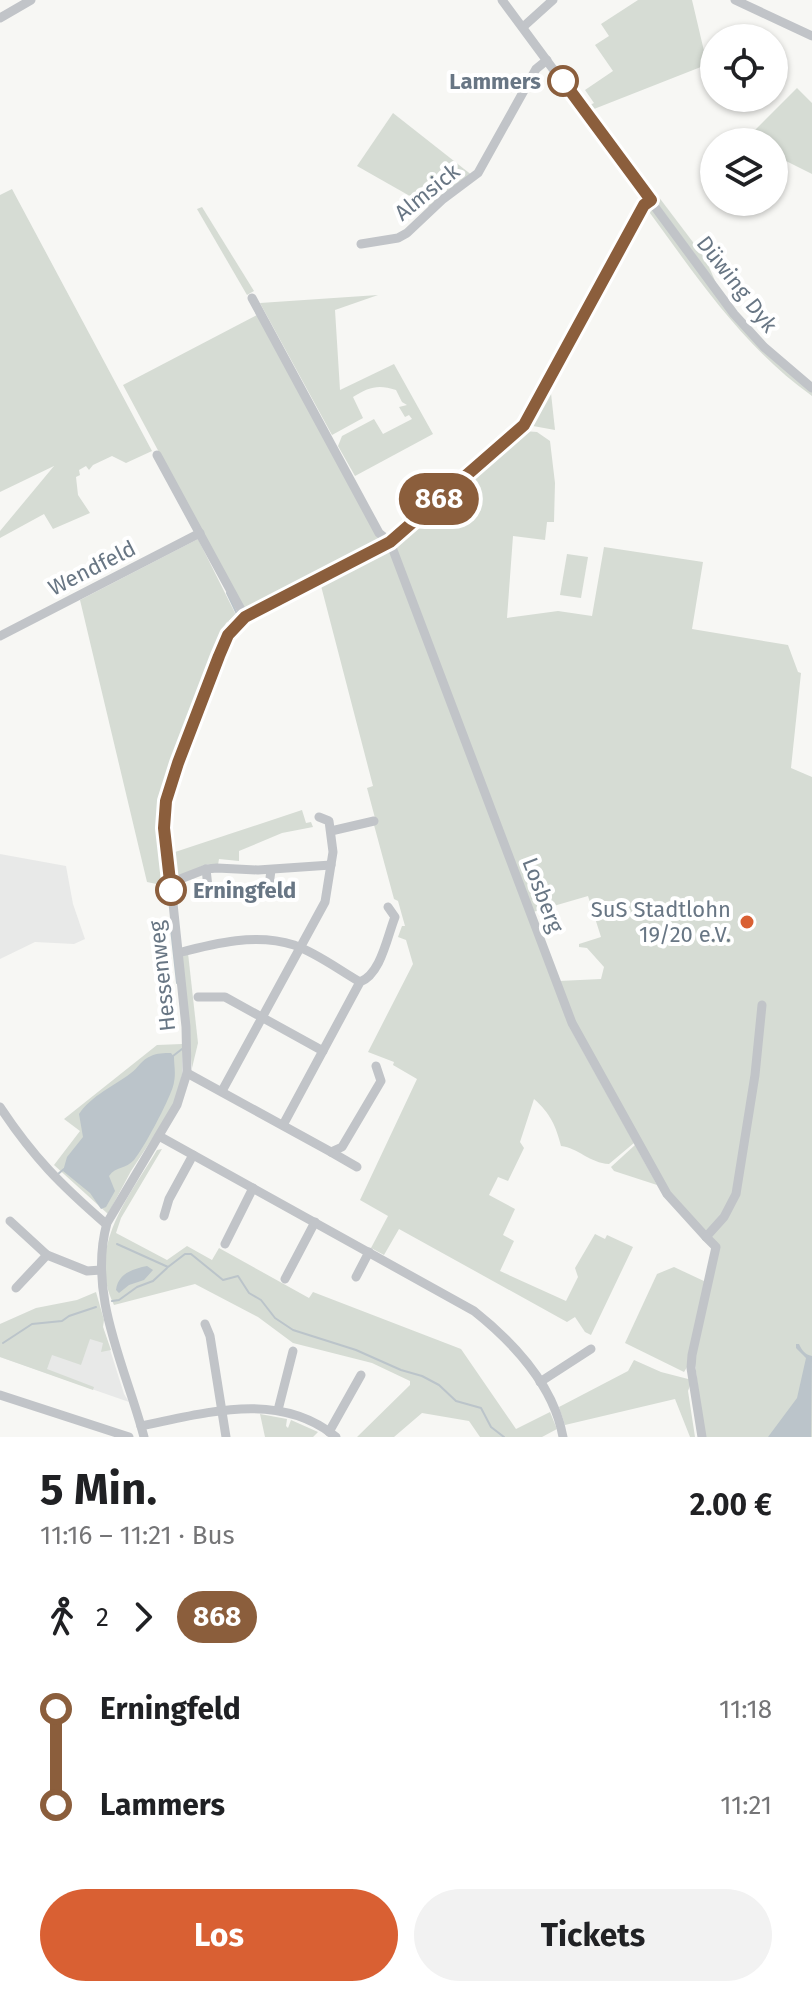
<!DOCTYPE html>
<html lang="de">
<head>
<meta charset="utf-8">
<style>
  body { margin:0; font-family:"Fira Sans",sans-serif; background:#f2f2f2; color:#202124; height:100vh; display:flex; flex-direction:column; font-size:30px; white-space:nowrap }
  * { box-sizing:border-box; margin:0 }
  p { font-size:26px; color:#757577 }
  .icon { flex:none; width:44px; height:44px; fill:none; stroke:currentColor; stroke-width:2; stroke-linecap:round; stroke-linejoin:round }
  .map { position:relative; height:1437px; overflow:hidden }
  .panel { display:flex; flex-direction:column; background:#fff; flex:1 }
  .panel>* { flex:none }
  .badge { padding:0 16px; border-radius:26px; font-size:28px; line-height:52px }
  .buttons { position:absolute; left:700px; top:24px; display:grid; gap:16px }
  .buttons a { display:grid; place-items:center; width:88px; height:88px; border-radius:50%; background:#fff; box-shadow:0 2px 6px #0004; font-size:40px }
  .map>.badge { position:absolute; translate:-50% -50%; box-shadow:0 0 0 4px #fff }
  .legs { display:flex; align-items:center; gap:12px; height:88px; padding:0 40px; font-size:26px }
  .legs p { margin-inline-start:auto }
  .summary { display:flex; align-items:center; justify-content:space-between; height:136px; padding:0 40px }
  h1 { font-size:44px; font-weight:700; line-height:60px }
  .button { display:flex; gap:16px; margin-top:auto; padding:16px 40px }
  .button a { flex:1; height:92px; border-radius:48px; background:#d96033; color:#fff; font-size:32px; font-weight:700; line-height:92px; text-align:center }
  .button a+a { background:#f2f2f2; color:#202124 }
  ul { padding:0 40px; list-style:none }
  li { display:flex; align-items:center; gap:28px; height:96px; font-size:30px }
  li i { display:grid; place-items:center; width:12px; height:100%; margin:0 10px; background:currentColor }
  li i::after { content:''; width:20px; height:20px; margin:-10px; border:6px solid; border-radius:50%; background:#fff }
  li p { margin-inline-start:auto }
  li:first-child i { background:linear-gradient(#0000 50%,currentColor 0) }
  li:last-child i { background:linear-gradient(currentColor 50%,#0000 0) }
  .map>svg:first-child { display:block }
  .built { fill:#e8e9e8 }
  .green { fill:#d6dcd4 }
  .water { fill:#bbc4ca }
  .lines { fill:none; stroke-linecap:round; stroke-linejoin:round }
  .stream { stroke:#bbc4ca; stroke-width:2 }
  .minor { stroke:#c1c4c8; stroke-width:9 }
  .line-1-casing { stroke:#fff; stroke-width:18 }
  .line-1 { stroke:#8b5e3c; stroke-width:12 }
  .stop-1-dot { fill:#fff; stroke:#8b5e3c; stroke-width:4 }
  .poi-dot { fill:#d96033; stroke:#fff; stroke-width:3 }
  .labels { text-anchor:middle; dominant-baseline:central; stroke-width:8; stroke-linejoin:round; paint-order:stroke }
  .stop-label { font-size:22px; font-weight:bold; fill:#687684; stroke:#fff; text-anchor:end }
  .street-label { font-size:22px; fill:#687684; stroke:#fff }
  .poi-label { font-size:22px; fill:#687684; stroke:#fff; text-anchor:end }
</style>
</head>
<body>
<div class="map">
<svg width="812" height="1437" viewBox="0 0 812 1437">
  <rect width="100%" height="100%" fill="#f7f7f4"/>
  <g class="built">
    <path d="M 0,854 L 66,866 L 73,904 L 85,939 L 74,944 L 35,942 L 0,959 Z"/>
    <path d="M 102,1324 L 124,1394 L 129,1402 L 0,1357 Z"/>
  </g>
  <g class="green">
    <path d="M 638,0 L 692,0 L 704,51 L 711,63 L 594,109 L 590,105 L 594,103 L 585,90 L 613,71 L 595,45 L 609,36 L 601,24 Z"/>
    <path d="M 797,88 L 812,103 L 812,174 L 774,155 L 774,142 L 764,142 L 754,131 Z"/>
    <path d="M 588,107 L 603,123 L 656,193 L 652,196 Z"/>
    <path d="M 393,113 L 473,176 L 431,208 L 357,166 Z"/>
    <path d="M 12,189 L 152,451 L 126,463 L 112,456 L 93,465 L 89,470 L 86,466 L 79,470 L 80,475 L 76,477 L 78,495 L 90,513 L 53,529 L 44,514 L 0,538 L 0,531 L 54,466 L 0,492 L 0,195 Z"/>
    <path d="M 658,196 L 705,258 L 716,283 L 654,199 Z"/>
    <path d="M 202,207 L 254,291 L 247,295 L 197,209 Z"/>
    <path d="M 652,208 L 717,295 L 812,391 L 812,396 C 743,347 697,277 647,209 Z"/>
    <path d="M 378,295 L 335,310 L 340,390 L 394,364 L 433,434 L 355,476 L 338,446 L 342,436 L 374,419 L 383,434 L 412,419 L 409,415 L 405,417 L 399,407 L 407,405 L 402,402 L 396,390 C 378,384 369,387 353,397 L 363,418 L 332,435 L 260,303 Z"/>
    <path d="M 257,315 L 380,540 L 383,539 L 382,542 L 248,611 L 244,611 L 123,385 Z"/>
    <path d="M 550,384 L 555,430 L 533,426 L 531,419 Z"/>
    <path d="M 524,431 L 537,432 L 550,441 L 555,483 L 554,522 L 547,522 L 545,540 L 513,536 L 507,618 L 558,611 L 592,616 L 604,547 L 703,562 L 692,629 L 788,645 L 798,672 L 801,673 L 791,768 L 812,777 L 812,1437 L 704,1437 L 694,1355 L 719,1244 L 712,1239 L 712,1235 L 734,1195 L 713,1228 L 705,1231 L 670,1193 L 576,1025 L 559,981 L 601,979 L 604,967 L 587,948 L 579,947 L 579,944 L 601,937 L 588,896 L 533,912 L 397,550 L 397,542 Z"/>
    <path d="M 198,539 L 236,615 L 226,623 L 157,805 L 166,886 L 147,882 L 80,600 Z"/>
    <path d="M 385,549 L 391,553 L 570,1028 L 634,1143 L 609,1164 C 590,1163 578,1148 561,1146 C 556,1126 550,1113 534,1099 L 520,1142 L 524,1148 L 508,1181 L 498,1177 L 489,1195 L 515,1209 L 503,1235 L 514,1241 L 500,1271 L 566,1301 L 578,1277 L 575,1268 L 595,1234 L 605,1239 L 607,1235 L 633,1247 L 591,1335 L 585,1332 L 575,1317 L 567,1322 L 399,1229 L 384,1255 L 371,1248 L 388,1216 L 360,1200 L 417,1079 L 393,1065 L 394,1062 L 368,1052 L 413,964 L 406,940 L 398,937 L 402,926 L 405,926 L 398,901 L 394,899 L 374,825 L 375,818 L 367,788 L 373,786 L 320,582 Z"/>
    <path d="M 567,554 L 588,557 L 581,598 L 560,595 Z"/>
    <path d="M 242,623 L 220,668 L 175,789 L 171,805 L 172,853 L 302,810 L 306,823 L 311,822 L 313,827 L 282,833 L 239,851 L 239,861 L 219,859 L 218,865 L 207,864 L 177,877 L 174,876 L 167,808 L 202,705 L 233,634 Z"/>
    <path d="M 188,953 L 198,1043 L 192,1068 L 182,957 Z"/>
    <path d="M 182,1044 L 182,1075 L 175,1104 L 131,1171 L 108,1214 L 54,1165 L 80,1131 L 64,1119 L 157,1045 Z"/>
    <path d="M 635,1145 L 657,1185 L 614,1171 L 611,1167 Z"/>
    <path d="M 162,1149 L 121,1218 L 116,1233 L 167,1260 L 187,1246 L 212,1260 L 219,1248 L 309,1298 L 313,1292 L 461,1349 L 516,1429 L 550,1412 L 557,1429 L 542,1437 L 480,1437 L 469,1421 L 422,1413 L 394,1437 L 357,1437 L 410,1385 L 410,1381 L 372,1363 L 293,1343 L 258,1317 L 195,1284 L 114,1305 C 86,1248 128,1198 157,1150 Z"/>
    <path d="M 674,1267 L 706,1282 L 687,1367 L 684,1372 L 625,1343 L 657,1274 Z"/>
    <path d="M 96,1292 L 104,1320 L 103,1327 L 111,1350 L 101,1352 L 103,1343 L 90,1339 L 81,1365 L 52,1355 L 47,1369 L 94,1387 L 93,1390 L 0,1357 L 0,1324 L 36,1308 L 77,1300 Z"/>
    <path d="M 634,1360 L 661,1372 L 692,1380 L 688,1391 L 695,1437 L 690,1437 L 675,1399 L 565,1425 L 559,1407 L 628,1371 Z"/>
    <path d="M 260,1414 L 287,1419 L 286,1426 L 288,1428 L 291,1420 L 318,1432 L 313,1437 L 265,1437 Z"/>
  </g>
  <g class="water">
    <path d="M 171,1053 L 174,1057 C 174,1065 176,1074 174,1082 C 173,1094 143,1150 134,1160 C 126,1169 116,1166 109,1176 L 115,1191 L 106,1207 L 101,1209 L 90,1193 L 63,1171 L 67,1157 L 83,1137 L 79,1114 C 92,1095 114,1086 131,1073 C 138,1068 142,1059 151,1056 C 157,1053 164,1053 171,1053 Z"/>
    <path d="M 147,1266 L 153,1270 L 144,1280 L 129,1285 L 119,1293 L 116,1290 C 118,1274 132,1269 147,1266 Z"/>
    <path d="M 796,1344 L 799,1344 C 802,1350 804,1354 812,1356 L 811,1437 L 768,1437 L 797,1398 L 806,1358 L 796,1348 Z"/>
  </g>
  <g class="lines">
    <g class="stream">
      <path d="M 227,593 L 237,614 L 233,620"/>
      <path d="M 225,632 L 229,622"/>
      <path d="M 166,879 L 160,806 L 176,752 L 208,671"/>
      <path d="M 171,929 L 177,983"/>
      <path d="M 173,1056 L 182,1049"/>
      <path d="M 58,1174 L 64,1169"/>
      <path d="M 117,1244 L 168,1267 L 185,1254 L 191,1254 L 223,1280 L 238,1276 L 249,1293 L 261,1300 L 275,1318 L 293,1330 L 356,1350 L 401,1370 L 422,1376 L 439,1385 L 456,1401 L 481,1408 L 491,1427 L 504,1437"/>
      <path d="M 112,1301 L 119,1300 L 137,1287 L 153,1281 L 167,1268"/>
      <path d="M 3,1343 L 32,1324 L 62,1321 L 69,1316 L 96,1307"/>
    </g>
    <g class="minor">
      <path d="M 502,0 L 734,314 L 764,347 L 812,388"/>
      <path d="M 735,0 L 812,36"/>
      <path d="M 0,18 L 31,0"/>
      <path d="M 523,27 L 553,0"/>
      <path d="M 361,244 L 398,238 L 407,233 L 442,200 L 478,173 L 536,69 L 547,60"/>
      <path d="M 252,298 L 379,533 L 390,542 L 572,1023 L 667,1194 L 706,1237 L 724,1217 L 736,1194 L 755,1075 L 762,1005"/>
      <path d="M 157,455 L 245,617"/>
      <path d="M 0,636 L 200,533"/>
      <path d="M 331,831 L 374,821"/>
      <path d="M 206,869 L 208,887"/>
      <path d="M 170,883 L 206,869 L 217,868 L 258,870 L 331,865"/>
      <path d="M 269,886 L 271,870"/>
      <path d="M 178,953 C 216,943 256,933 294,945 C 317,953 339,970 360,982"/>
      <path d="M 198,997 L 225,997 L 323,1051"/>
      <path d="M 187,1073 L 331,1152 L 342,1147 L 381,1081 L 376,1066"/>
      <path d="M 222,1091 L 325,902 L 333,852 L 329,821 L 319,817"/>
      <path d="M 0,1107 C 33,1157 61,1185 106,1224"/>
      <path d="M 283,1125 L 360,982 C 381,974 387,937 395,917 L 388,907"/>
      <path d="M 159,1136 L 474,1311 C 513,1342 554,1386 563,1437"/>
      <path d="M 331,1152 L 357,1167"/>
      <path d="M 164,1216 L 169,1199 L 193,1155"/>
      <path d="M 10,1221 L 47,1255"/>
      <path d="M 225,1244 L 253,1188"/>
      <path d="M 356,1277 L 369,1252"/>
      <path d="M 285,1279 L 315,1222"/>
      <path d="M 16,1288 L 47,1255 L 87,1271 L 101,1270"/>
      <path d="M 205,1324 L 210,1336 L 226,1437"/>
      <path d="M 540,1382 L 591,1349"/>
      <path d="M 0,1395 L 129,1437"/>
      <path d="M 278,1410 L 293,1351"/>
      <path d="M 141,1426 C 206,1413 279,1390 336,1437"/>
      <path d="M 329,1432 L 361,1375"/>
      <path d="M 144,1437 C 126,1368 87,1295 107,1223 L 177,1105 L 187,1073 L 186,1027 L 164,818 L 166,801 L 178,763 L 219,656 L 228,635 L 245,617 L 390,542 L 524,425 L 644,205 L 651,200"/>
      <path d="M 702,1437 L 691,1368 L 692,1355 L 716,1247 L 706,1237"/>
    </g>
  </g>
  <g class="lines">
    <defs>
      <path id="line-1" d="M 171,890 L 164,828 L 166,801 L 178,763 L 219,656 L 228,635 L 245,617 L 390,542 L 524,425 L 644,205 L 651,200 L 563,81"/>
    </defs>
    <use href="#line-1" class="line-1-casing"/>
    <use href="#line-1" class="line-1"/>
  </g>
  <g class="stop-1-dot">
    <circle cx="563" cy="81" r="14"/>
    <circle cx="171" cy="890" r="14"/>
  </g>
  <circle class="poi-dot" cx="747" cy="922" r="8"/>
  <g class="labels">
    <g class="stop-label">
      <text x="541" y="81">Lammers</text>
      <text x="193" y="890" text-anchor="start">Erningfeld</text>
    </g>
    <g class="street-label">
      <text transform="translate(427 192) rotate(-39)">Almsick</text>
      <text transform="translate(737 284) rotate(52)">Düwing Dyk</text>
      <text transform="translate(92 568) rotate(-27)">Wendfeld</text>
      <text transform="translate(543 895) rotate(69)">Losberg</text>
      <text transform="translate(162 976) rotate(-96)">Hessenweg</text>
    </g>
    <g class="poi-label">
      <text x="731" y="909">SuS Stadtlohn<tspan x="731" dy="25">19/20 e.V.</tspan></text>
    </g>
  </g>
</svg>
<div class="buttons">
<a><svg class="icon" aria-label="locate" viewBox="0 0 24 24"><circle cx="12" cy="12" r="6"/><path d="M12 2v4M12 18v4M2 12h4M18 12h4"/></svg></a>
<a><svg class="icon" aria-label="layers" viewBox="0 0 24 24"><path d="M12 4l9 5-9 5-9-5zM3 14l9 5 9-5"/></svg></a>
</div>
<b class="badge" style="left:439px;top:499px;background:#8b5e3c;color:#fff">868</b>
</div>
<section class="panel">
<div class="summary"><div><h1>5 Min.</h1><p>11:16 – 11:21 · Bus</p></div><b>2.00 €</b></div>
<div class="legs"><svg class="icon" aria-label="walk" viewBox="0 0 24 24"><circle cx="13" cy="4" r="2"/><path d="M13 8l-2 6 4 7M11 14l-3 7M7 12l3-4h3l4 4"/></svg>2<svg class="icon" aria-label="forward" viewBox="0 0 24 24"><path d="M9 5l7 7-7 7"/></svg><b class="badge" style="background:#8b5e3c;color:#fff">868</b></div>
<ul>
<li><i style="color:#8b5e3c"></i><b>Erningfeld</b><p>11:18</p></li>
<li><i style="color:#8b5e3c"></i><b>Lammers</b><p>11:21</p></li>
</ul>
<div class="button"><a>Los</a><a>Tickets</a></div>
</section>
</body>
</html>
